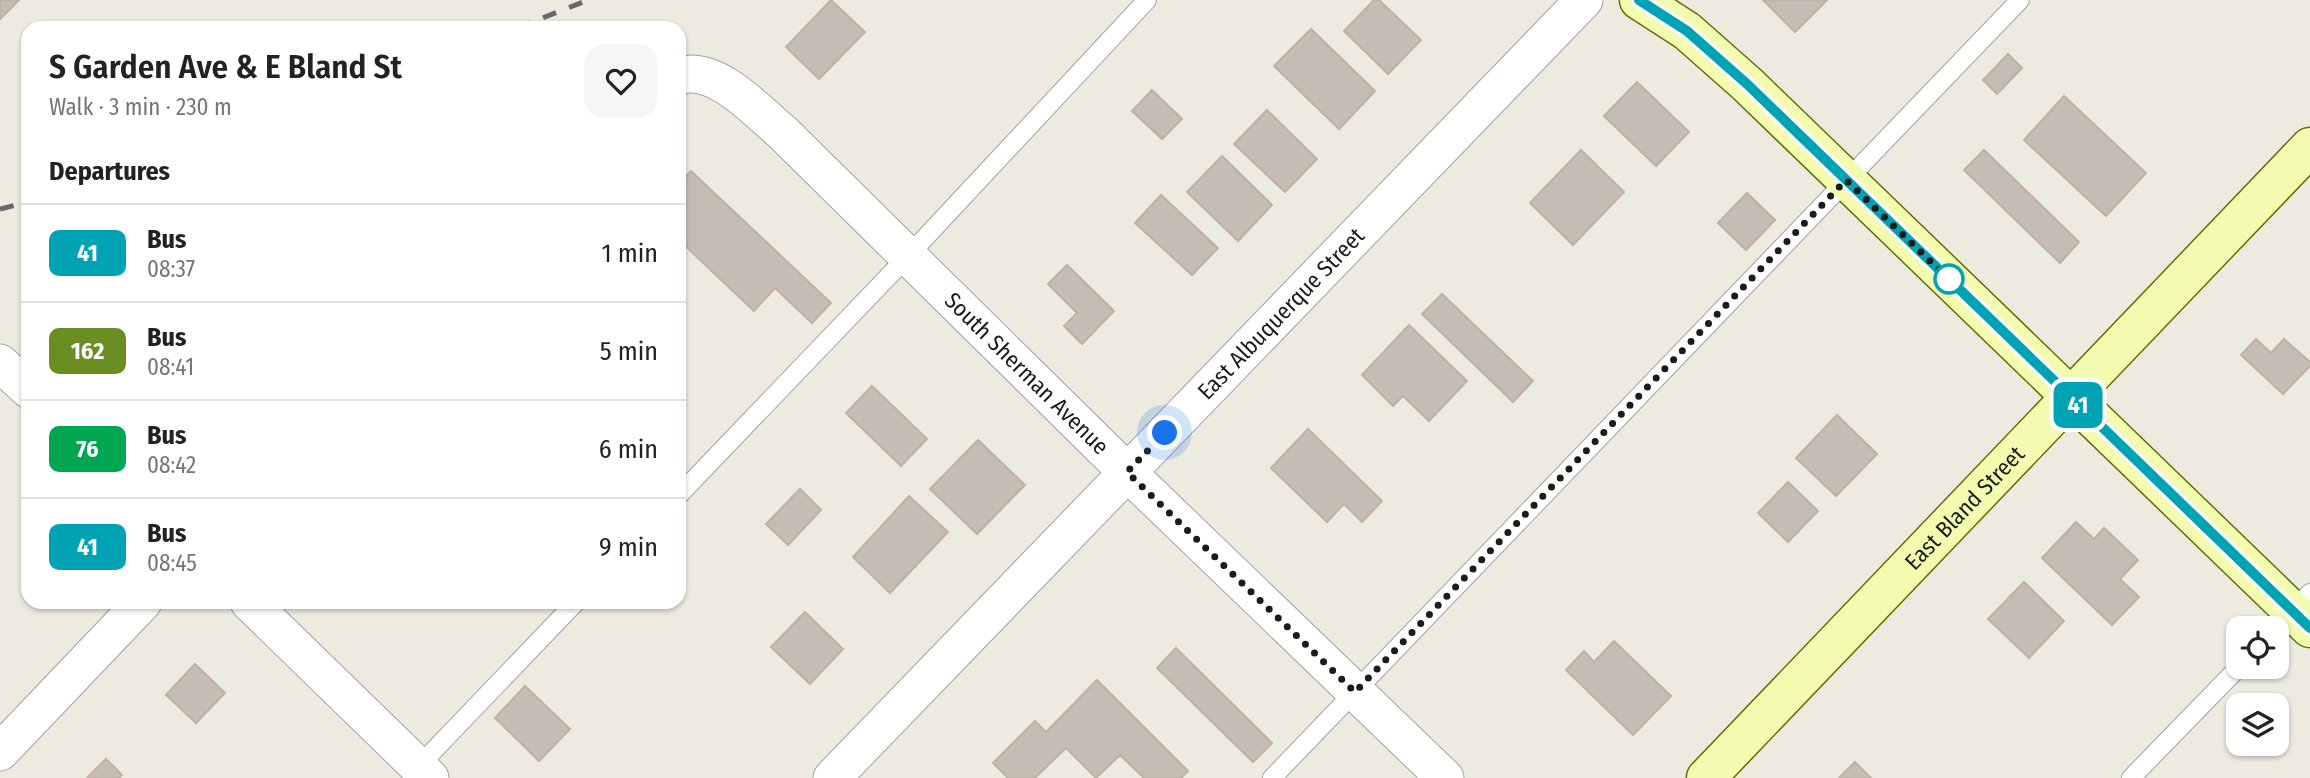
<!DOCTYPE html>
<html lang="en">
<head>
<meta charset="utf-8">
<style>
  body { margin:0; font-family:"Fira Sans Condensed",sans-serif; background:#f6f6f6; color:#222; height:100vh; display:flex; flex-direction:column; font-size:26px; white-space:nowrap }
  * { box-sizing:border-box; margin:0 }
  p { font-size:23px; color:#767676 }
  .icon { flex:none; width:38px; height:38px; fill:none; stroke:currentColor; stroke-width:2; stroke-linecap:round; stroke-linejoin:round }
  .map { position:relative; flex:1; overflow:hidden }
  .sheet { position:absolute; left:21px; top:21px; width:665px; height:588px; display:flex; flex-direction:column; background:#fff; border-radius:21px; box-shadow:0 2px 5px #0004 }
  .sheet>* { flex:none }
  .badge { padding:0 14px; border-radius:10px; font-size:24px; line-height:46px }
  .buttons { position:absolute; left:2226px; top:616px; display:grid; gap:14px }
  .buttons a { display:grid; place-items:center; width:63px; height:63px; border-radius:14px; background:#fff; box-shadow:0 2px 5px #0004; font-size:35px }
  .you { position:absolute; width:35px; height:35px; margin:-18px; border:5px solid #fff; border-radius:50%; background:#1a73e8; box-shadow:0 0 0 10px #1a73e833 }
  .map>.badge { position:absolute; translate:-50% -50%; box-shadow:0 0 0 4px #fff }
  h2 { padding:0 28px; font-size:26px; line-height:63px }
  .round { display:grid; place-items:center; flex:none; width:74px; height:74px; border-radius:21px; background:#f6f6f6 }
  .headline { display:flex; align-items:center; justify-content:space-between; height:119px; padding:0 28px }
  h1 { font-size:33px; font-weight:600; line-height:52px }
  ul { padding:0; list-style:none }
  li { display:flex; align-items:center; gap:21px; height:98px; padding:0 28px; border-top:2px solid #e0e0e0 }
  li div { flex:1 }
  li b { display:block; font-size:26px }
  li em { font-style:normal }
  li .badge { min-width:77px; font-weight:700; text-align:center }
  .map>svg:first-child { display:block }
  .building { fill:#c5bcb3; stroke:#bfb1a2; stroke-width:2 }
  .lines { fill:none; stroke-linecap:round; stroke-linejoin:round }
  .lane-casing { stroke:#a2a2a2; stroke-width:20 }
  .street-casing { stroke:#a2a2a2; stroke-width:39 }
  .secondary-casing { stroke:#5e7301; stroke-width:41 }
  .lane { stroke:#fff; stroke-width:18 }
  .street { stroke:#fff; stroke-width:37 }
  .secondary { stroke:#f2fbb0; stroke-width:38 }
  .rail { stroke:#696969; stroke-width:5; stroke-dasharray:14 14; stroke-linecap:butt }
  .line-casing { stroke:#fff; stroke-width:16 }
  .line { stroke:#00a3b4; stroke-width:10 }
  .walk { stroke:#1b1b1b; stroke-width:7; stroke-dasharray:0 12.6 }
  .stop-dot { fill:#fff; stroke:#00a3b4; stroke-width:3.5 }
  .labels { text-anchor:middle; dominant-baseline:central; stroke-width:5; stroke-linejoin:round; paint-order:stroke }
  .street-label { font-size:23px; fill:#1b1b1b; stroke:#fff }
</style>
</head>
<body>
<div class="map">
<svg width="2310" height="778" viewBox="0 0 2310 778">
  <rect width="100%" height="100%" fill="#edeae0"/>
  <g class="building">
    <path d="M 0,0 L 19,0 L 0,19 Z"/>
    <path d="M 831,0 L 865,32 L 819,79 L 786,47 Z"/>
    <path d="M 1374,0 L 1379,0 L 1421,40 L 1388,74 L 1344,31 Z"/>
    <path d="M 1763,0 L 1827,0 L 1795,32 Z"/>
    <path d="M 1311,29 L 1375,91 L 1339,129 L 1274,66 Z"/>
    <path d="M 2008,54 L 2022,68 L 1997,94 L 1983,80 Z"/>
    <path d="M 1637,82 L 1689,132 L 1656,166 L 1604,116 Z"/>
    <path d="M 1152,90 L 1182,119 L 1162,139 L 1132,111 Z"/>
    <path d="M 2064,96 L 2146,173 L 2106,216 L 2024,140 Z"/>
    <path d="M 1267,110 L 1317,159 L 1285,192 L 1234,144 Z"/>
    <path d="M 1581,150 L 1624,192 L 1573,245 L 1530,203 Z"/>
    <path d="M 1984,150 L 2079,242 L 2060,263 L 1964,170 Z"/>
    <path d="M 1222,156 L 1272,205 L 1238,241 L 1187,192 Z"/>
    <path d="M 691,171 L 831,303 L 812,323 L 775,288 L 754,311 L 679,240 L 679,184 Z"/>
    <path d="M 1747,193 L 1775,220 L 1746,250 L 1718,223 Z"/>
    <path d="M 1161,195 L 1218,248 L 1192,275 L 1135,223 Z"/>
    <path d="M 1067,265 L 1114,311 L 1082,344 L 1064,326 L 1077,313 L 1048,284 Z"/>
    <path d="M 1442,294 L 1533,381 L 1513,402 L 1422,314 Z"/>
    <path d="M 1409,325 L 1467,381 L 1429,421 L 1403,396 L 1393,406 L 1362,375 Z"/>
    <path d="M 2256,339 L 2271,353 L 2284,339 L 2310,362 L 2310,366 L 2283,394 L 2241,355 Z"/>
    <path d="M 872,386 L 927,439 L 901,466 L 846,413 Z"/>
    <path d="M 1837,415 L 1877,454 L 1836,496 L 1796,458 Z"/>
    <path d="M 1308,429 L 1382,501 L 1362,522 L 1344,504 L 1327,522 L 1271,468 Z"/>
    <path d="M 978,440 L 1025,485 L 977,534 L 930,489 Z"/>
    <path d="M 1788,482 L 1818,511 L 1788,542 L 1758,513 Z"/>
    <path d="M 800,489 L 821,510 L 788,545 L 766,524 Z"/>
    <path d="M 909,496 L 948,532 L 890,593 L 853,557 Z"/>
    <path d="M 2076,522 L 2094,539 L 2104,528 L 2138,560 L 2120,579 L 2139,597 L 2112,625 L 2042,558 Z"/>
    <path d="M 2024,582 L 2064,621 L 2029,658 L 1988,619 Z"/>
    <path d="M 805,612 L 843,649 L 810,684 L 771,647 Z"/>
    <path d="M 1614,641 L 1671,696 L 1633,735 L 1566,670 L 1584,651 L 1594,662 Z"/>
    <path d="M 1176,648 L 1272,743 L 1253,762 L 1157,668 Z"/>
    <path d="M 195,664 L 225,693 L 196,723 L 166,695 Z"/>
    <path d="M 1097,680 L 1188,771 L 1181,778 L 1144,778 L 1120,755 L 1096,778 L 1066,748 L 1035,778 L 1008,778 L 993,763 L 1035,721 L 1046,732 Z"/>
    <path d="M 525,686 L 570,729 L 539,761 L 495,718 Z"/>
    <path d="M 106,759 L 122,775 L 119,778 L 87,778 Z"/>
    <path d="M 1855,762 L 1871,778 L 1839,778 Z"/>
  </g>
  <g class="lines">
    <defs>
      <g id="lane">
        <path d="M 679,495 L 908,256 L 1147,0"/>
        <path d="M 2276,628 L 2310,593"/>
        <path d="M 415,770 L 576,602"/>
        <path d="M 1272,778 L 2020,0"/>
        <path d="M 2131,778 L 2239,667"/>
      </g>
      <g id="street">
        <path id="s1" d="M 679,76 C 715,64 757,111 782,132 L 1127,472 L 1445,778"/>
        <path d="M 0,363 L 28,389"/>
        <path d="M 249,602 L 430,778"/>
        <path d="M 0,752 L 143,602"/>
        <path id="s2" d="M 832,778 L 1584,0"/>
      </g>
      <g id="secondary">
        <path d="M 1639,0 L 1687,31 L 1747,84 L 2310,628"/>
        <path id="s3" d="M 1706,778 L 2310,147"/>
      </g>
    </defs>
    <use href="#lane" class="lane-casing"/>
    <use href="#street" class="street-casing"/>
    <use href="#secondary" class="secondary-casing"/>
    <use href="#lane" class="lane"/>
    <use href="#street" class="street"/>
    <use href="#secondary" class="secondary"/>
    <g class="rail">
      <path d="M 517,28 L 588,0"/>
      <path d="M 0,209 L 28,202"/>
    </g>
  </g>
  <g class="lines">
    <defs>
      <path id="line" d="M 1639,0 L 1687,31 L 1747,84 L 2310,628"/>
    </defs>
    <use href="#line" class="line-casing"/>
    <use href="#line" class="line"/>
    <path class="walk" d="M 1165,433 L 1127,472 L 1355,692 L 1846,180 L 1956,286 L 1949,279"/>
  </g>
  <circle class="stop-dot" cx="1949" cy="279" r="14"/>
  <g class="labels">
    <g class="street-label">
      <text stroke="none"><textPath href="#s2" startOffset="646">East Albuquerque Street</textPath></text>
      <text stroke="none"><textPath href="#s1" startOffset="466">South Sherman Avenue</textPath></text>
      <text stroke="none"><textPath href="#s3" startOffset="374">East Bland Street</textPath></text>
    </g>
  </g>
</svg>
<div class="buttons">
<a><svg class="icon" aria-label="locate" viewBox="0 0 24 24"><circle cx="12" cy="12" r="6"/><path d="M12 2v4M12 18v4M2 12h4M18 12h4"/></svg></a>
<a><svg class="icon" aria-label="layers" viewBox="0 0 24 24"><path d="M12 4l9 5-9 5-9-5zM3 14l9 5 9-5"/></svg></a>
</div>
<div class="you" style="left:1165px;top:433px"></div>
<b class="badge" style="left:2078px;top:405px;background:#00a3b4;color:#fff">41</b>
<section class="sheet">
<div class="headline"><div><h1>S Garden Ave &amp; E Bland St</h1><p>Walk · 3 min · 230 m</p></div><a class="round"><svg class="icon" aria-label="heart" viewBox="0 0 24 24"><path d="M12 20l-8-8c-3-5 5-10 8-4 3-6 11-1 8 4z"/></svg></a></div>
<h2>Departures</h2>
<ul>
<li><span class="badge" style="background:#00a3b4;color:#fff">41</span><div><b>Bus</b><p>08:37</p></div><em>1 min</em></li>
<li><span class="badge" style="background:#6b8e23;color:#fff">162</span><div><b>Bus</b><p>08:41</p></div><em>5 min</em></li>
<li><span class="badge" style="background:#00a651;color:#fff">76</span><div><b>Bus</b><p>08:42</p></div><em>6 min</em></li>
<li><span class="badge" style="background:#00a3b4;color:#fff">41</span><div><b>Bus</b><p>08:45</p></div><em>9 min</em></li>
</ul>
</section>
</div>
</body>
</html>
